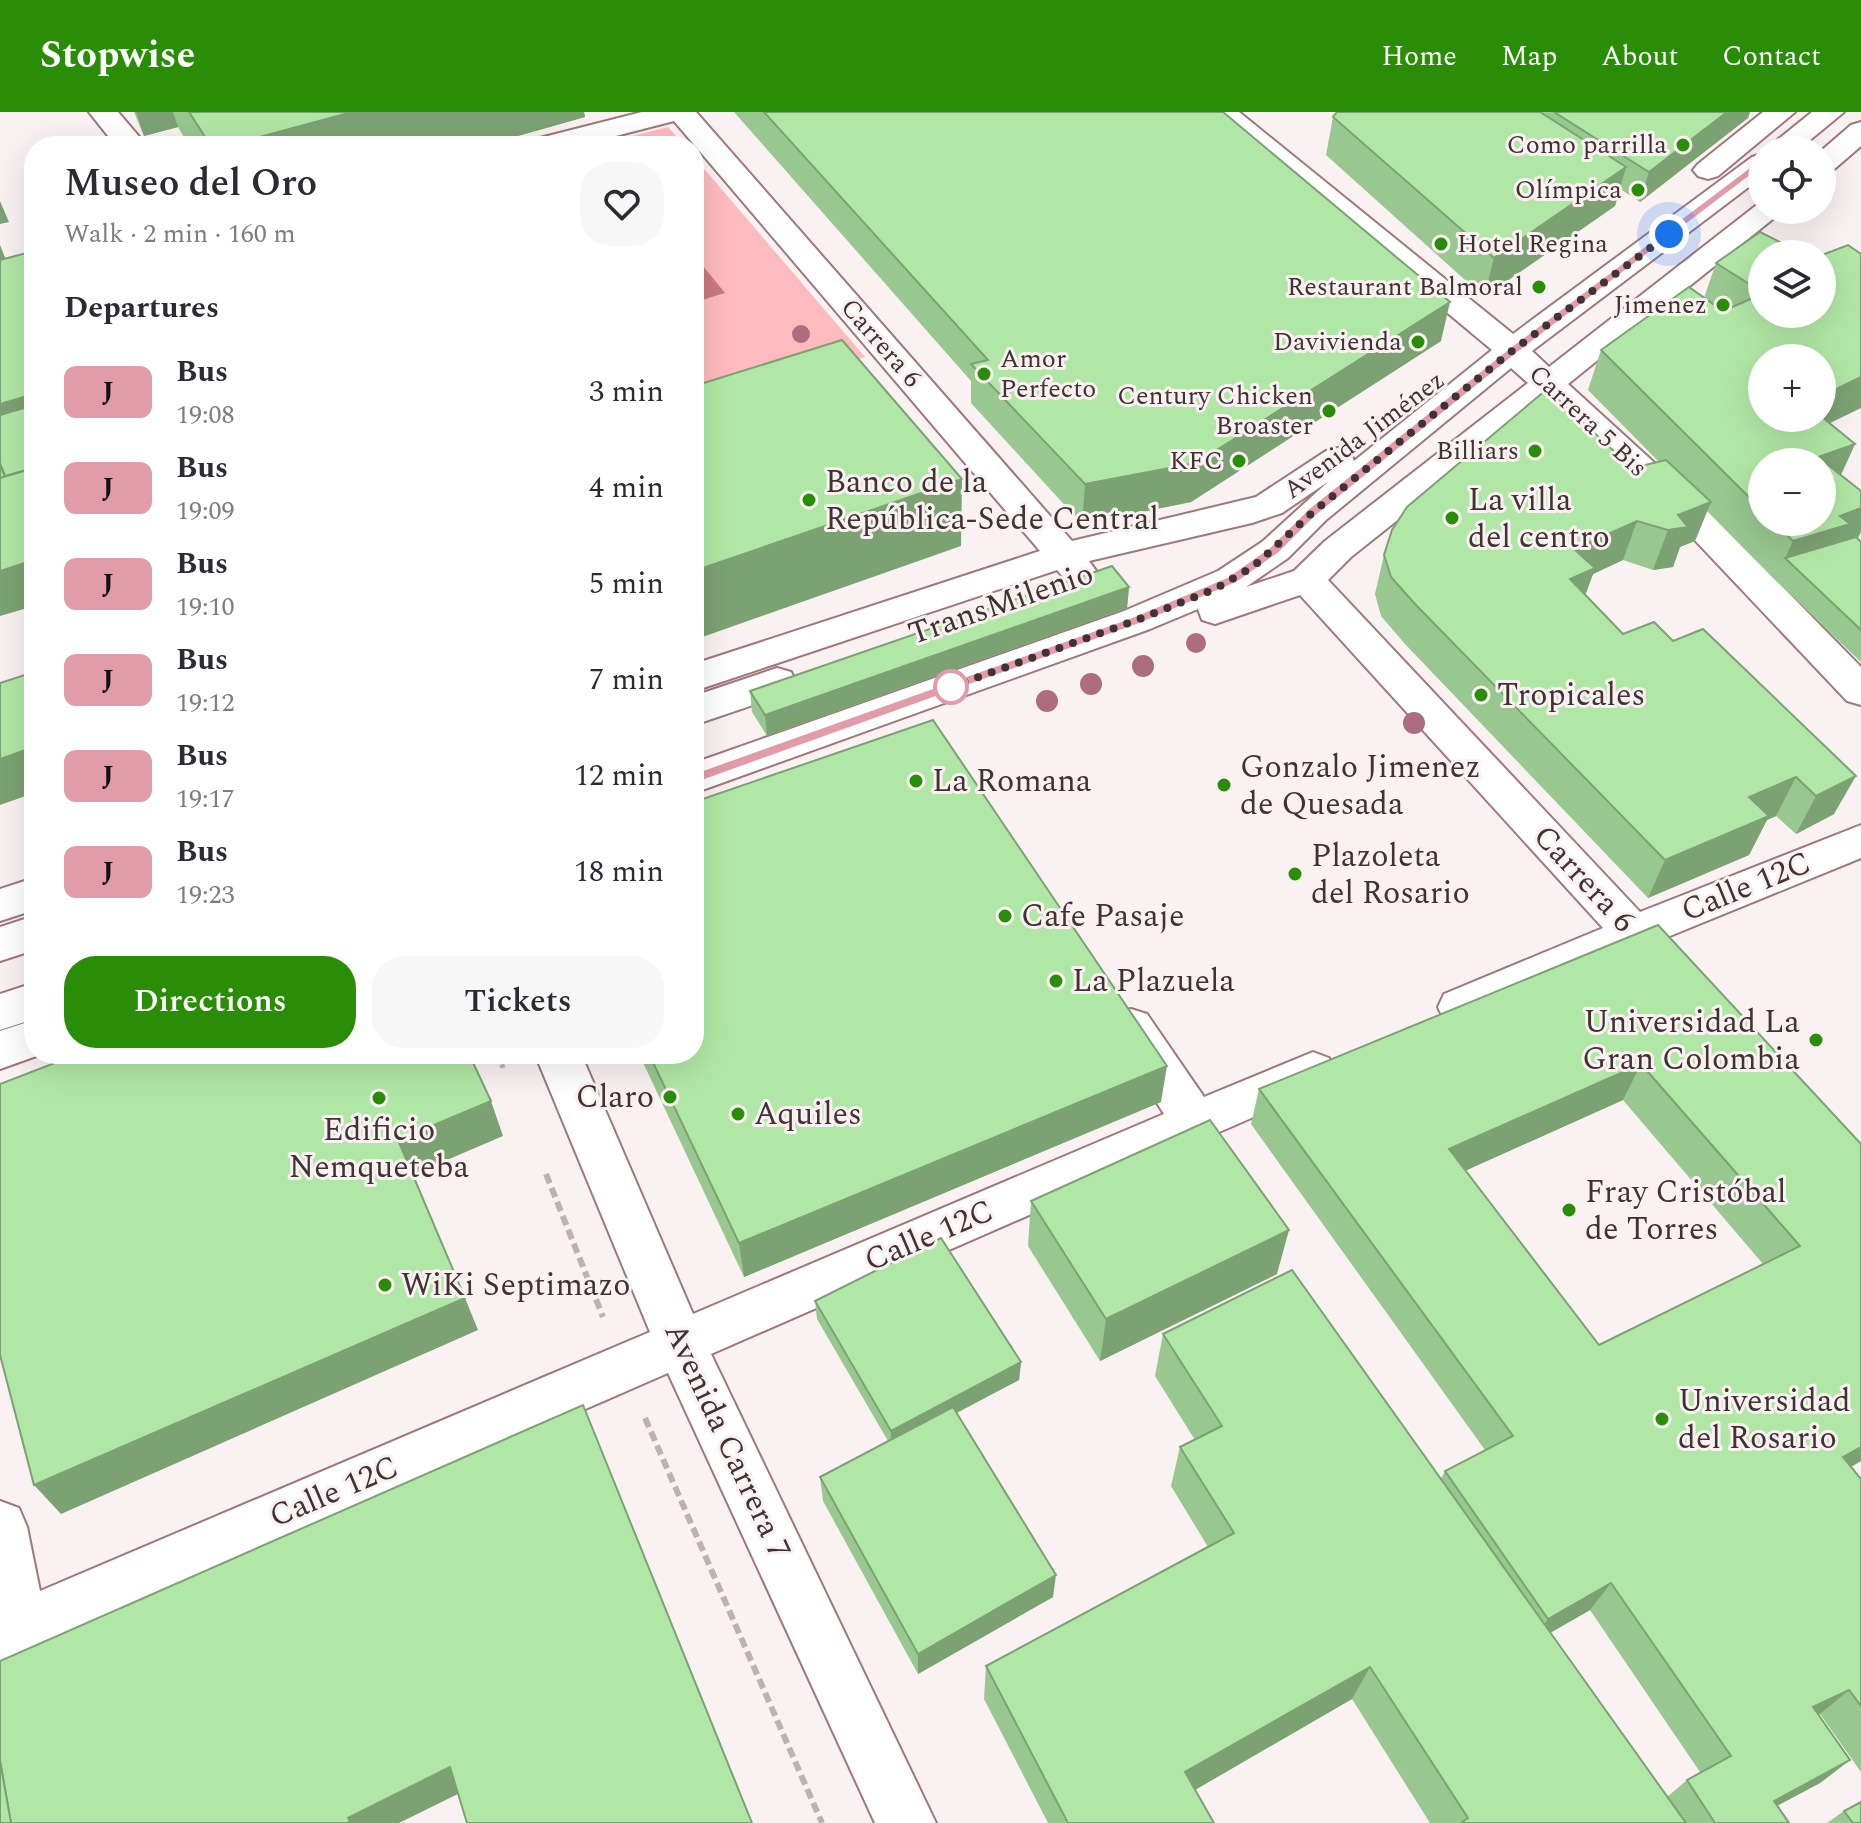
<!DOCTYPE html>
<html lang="en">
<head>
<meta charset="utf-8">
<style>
  body { margin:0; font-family:Spectral,serif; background:#f7f7f7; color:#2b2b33; height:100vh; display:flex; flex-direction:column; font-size:30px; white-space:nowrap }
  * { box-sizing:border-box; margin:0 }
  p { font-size:26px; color:#7c7c81 }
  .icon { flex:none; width:44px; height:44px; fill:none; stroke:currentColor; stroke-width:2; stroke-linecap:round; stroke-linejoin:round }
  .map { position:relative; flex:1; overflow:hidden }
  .sheet { position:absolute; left:24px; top:24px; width:680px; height:928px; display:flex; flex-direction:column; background:#fff; border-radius:32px; box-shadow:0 8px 32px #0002 }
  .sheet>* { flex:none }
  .badge { padding:0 16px; border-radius:12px; font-size:28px; line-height:52px }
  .buttons { position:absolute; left:1748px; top:24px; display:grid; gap:16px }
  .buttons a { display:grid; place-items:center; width:88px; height:88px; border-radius:50%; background:#fff; box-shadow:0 8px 32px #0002; font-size:40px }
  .you { position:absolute; width:40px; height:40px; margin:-20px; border:6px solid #fff; border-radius:50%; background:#1a73e8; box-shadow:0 0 0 12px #1a73e833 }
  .map>.badge { position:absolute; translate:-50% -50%; box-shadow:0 0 0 4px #fff }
  h2 { padding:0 40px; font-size:30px; line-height:72px }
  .round { display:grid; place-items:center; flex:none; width:84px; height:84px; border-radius:32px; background:#f7f7f7 }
  .overview { display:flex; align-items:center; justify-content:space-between; height:136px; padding:0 40px }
  h1 { font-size:38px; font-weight:600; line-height:60px }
  .primary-button { display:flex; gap:16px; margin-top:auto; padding:16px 40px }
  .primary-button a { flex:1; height:92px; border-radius:32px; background:#2a8d07; color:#fff; font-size:32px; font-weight:600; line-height:92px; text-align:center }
  .primary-button a+a { background:#f7f7f7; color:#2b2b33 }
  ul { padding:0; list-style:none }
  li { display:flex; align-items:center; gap:24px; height:96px; padding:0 40px }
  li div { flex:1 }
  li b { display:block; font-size:30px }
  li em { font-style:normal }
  li .badge { min-width:88px; font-weight:700; text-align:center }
  header { display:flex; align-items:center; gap:48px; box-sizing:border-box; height:112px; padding:0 40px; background:#2a8d07; color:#fff }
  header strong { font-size:38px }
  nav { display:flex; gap:44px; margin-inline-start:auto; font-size:28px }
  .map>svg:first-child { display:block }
  .green { fill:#febbbf }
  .water { fill:#cd7981 }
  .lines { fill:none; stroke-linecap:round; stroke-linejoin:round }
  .minor-casing { stroke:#9f787a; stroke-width:4 }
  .path-far1 { stroke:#bdb2b3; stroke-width:5; stroke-dasharray:7 4; stroke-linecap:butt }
  .path { stroke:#bdb2b3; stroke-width:6; stroke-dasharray:10 5; stroke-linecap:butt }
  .minor { fill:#fff; fill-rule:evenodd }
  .tree { fill:#ac6e7f }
  .wall { fill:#98c78f; fill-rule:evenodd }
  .shaded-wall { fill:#7ca274 }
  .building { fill:#b1e7a6; stroke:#7ca274; stroke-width:2; fill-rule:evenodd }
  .line { fill:#e29ba9; stroke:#fff; stroke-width:2 }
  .walk { stroke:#433233; stroke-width:8; stroke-dasharray:0 14.4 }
  .poi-dot { fill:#2a8d07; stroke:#faf1f2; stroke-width:3 }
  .stop-dot { fill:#fff; stroke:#e29ba9; stroke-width:4 }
  .labels { text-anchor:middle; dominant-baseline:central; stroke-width:6; stroke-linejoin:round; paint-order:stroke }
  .far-poi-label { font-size:26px; fill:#433233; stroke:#faf1f2; text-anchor:end }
  .far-street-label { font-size:26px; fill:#433233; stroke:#faf1f2 }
  .poi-label { font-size:32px; fill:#433233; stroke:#faf1f2; text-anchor:start }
  .street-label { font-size:32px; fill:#433233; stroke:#faf1f2 }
</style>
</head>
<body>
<header>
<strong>Stopwise</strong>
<nav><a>Home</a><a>Map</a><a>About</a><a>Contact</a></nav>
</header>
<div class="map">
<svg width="1861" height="1711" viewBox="0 0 1861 1711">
  <rect width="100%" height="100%" fill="#faf1f2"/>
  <g class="green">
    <path d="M 668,15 L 685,34 L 594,34 Z"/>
    <path d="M 694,45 L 865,245 L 694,298 Z"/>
  </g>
  <path class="water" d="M 694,143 L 725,181 L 702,188 L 694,178 Z"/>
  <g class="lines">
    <defs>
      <g id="minor">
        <path d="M 89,0 L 118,0 L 147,34 L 116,34 Z"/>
        <path d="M 642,0 L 696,0 L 1072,429 L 1256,385 L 1326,339 L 1338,336 L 1350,339 L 1354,349 L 1492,238 L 1207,0 L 1239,0 L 1513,222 L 1752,45 L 1762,42 L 1762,65 L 1532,239 L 1549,255 L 1758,92 L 1762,91 L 1762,98 L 1784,98 L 1568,272 L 1716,407 L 1861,555 L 1861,593 L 1847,589 L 1690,423 L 1547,289 L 1351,445 L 1328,468 L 1640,800 L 1861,713 L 1861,746 L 1665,826 L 1675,842 L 1668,854 C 1650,860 1640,857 1627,842 L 1476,908 L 1460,913 L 1444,908 L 1438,895 L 1444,882 L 1603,816 L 1300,483 L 1215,512 L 1202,508 L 1198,497 L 1150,517 L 694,681 L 694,651 L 1124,499 L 1218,459 L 1262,430 L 1329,369 L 1282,401 L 1252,411 L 1089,449 L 1099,463 L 1094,472 C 1076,477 1069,472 1057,458 L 694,579 L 694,552 L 1040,439 L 674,9 L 577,34 L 527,34 L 532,28 ZM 1511,256 L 1528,271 L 1325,429 L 1294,459 L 1246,475 L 1288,446 L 1326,408 Z"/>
        <path d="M 1763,0 L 1795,0 L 1718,64 L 1708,67 L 1698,64 L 1693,58 L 1698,52 Z"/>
        <path d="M 1812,0 L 1844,0 L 1798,38 L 1765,38 Z"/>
        <path d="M 1861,10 L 1861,34 L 1832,59 L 1822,62 L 1822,38 L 1851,13 Z"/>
        <path d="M 777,556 L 791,560 L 796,570 L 791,580 L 694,613 L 694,584 Z"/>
        <path d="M 34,766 L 34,798 L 0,809 L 0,777 Z"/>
        <path d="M 34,804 L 34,838 L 0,849 L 0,815 Z"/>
        <path d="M 34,871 L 34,907 L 0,918 L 0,882 Z"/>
        <path d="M 1131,897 L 1147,902 L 1204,985 L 1313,940 L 1329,946 L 1336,959 L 1329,972 L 711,1242 L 936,1711 L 875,1711 L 668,1261 L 0,1552 L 0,1389 L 19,1396 L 27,1415 L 40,1479 L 650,1220 L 535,942 L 581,942 L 693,1202 L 1164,1002 L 1108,915 L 1115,902 Z"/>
        <path d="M 34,908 L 34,942 L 42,942 L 0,957 L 0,919 Z"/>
      </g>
    </defs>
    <use href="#minor" class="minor-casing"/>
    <path class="path-far1" d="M 498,942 L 503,956"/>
    <g class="path">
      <path d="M 546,1062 L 603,1205"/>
      <path d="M 645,1306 L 822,1711"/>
    </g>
    <use href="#minor" class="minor"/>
  </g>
  <g class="tree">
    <circle cx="801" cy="222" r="9"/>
    <circle cx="1196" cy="531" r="10"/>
    <circle cx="1143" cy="554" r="11"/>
    <circle cx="1091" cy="572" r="11"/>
    <circle cx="1047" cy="589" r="11"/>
    <circle cx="1414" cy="611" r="11"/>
  </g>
  <g class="wall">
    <path d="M 134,0 L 584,0 L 585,5 L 482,34 L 189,34 L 178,15 L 144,24 Z"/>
    <path d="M 734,0 L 1223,0 L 1441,229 L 1191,390 L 1082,412 L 971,291 L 971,269 Z"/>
    <path d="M 1337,0 L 1750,0 L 1748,6 L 1640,90 L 1620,77 L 1615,94 L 1484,185 L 1326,43 L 1333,5 Z"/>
    <path d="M 1762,142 L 1762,202 L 1830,311 L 1855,332 L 1841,363 L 1858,427 L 1861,430 L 1861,550 L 1775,468 L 1707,399 L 1695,429 L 1680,435 L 1673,455 L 1653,458 L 1623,448 L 1593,462 L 1585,483 L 1623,522 L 1654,510 L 1834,702 L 1796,722 L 1776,704 L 1767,708 L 1749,743 L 1648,786 L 1405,532 L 1381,504 L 1375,482 L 1384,443 L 1632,356 L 1659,350 L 1588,278 L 1601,238 L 1704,186 L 1716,151 ZM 1762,350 L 1822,410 L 1762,410 Z"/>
    <path d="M 1129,475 L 1127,496 L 767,624 L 752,600 L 750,579 Z"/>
    <path d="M 1658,813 L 1861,1032 L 1861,1349 L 1851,1355 L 1861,1367 L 1861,1660 L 1820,1602 L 1818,1603 L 1850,1648 L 1820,1671 L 1777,1694 L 1789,1711 L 1430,1711 L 1352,1587 L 1195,1678 L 1214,1711 L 1048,1711 L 984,1587 L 986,1554 L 1208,1435 L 1171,1374 L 1180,1335 L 1195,1328 L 1155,1264 L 1163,1222 L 1441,1367 L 1445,1359 L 1485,1338 L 1251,1012 L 1259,977 ZM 1623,988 L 1763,1152 L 1599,1233 L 1466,1058 ZM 1590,1498 L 1700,1660 L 1687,1668 L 1667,1685 L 1550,1521 Z"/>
    <path d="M 639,942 L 694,942 L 1161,990 L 744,1165 Z"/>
    <path d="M 1031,1089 L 1277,1162 L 1100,1249 L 1028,1134 Z"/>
    <path d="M 815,1189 L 1021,1250 L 1019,1268 L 957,1301 L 1053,1485 L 918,1562 L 823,1389 L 820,1365 L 888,1329 L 817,1207 Z"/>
    <path d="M 1844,1699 L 1861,1711 L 1827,1711 Z"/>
  </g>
  <g class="shaded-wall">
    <path d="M 136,0 L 173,0 L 178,15 L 144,24 Z"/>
    <path d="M 352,0 L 584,0 L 585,5 L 482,34 L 226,34 Z"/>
    <path d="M 1727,0 L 1750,0 L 1748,6 L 1640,90 L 1649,60 Z"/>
    <path d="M 1626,55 L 1615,94 L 1484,185 L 1494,146 Z"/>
    <path d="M 0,89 L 9,110 L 0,112 Z"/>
    <path d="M 0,133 L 11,160 L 0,163 Z"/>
    <path d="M 1450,190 L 1441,229 L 1191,390 L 1082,412 L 1085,372 Z"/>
    <path d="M 1861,265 L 1861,296 L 1789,331 L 1822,306 L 1822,284 Z"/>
    <path d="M 34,282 L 34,317 L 0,327 L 0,292 Z"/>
    <path d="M 1855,332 L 1837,371 L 1818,345 Z"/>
    <path d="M 962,367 L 961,434 L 694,528 L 694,459 Z"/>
    <path d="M 1711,390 L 1695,429 L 1680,435 L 1673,455 L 1653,458 L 1668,418 L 1678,403 Z"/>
    <path d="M 1861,396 L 1861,420 L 1856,430 L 1785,446 L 1793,429 L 1840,404 Z"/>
    <path d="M 1637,409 L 1623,448 L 1593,462 L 1581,495 L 1567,474 L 1574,437 Z"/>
    <path d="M 34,448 L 34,494 L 0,504 L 0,459 Z"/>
    <path d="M 1129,475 L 1127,496 L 767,624 L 765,603 Z"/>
    <path d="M 34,635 L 34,681 L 0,693 L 0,647 Z"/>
    <path d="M 1856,664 L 1834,702 L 1796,722 L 1816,684 Z"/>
    <path d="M 1796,665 L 1776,704 L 1767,708 L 1749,743 L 1648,786 L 1665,748 L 1749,685 Z"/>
    <path d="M 1641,952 L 1623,988 L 1436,1072 L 1449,1037 Z"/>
    <path d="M 1167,954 L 1161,990 L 744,1165 L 739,1131 Z"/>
    <path d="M 491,989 L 503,1024 L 412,1063 L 398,1028 Z"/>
    <path d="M 1289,1118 L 1277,1162 L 1100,1249 L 1106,1207 Z"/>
    <path d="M 465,1186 L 478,1218 L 61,1402 L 34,1373 Z"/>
    <path d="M 1021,1250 L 1019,1268 L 891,1335 L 891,1319 Z"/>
    <path d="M 1861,1335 L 1861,1349 L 1816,1375 L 1843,1345 Z"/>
    <path d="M 1056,1463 L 1053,1485 L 918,1562 L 918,1542 Z"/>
    <path d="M 1611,1471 L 1590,1498 L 1529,1533 L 1548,1507 Z"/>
    <path d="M 1370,1555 L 1352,1587 L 1174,1690 L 1185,1660 Z"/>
    <path d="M 1849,1578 L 1820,1602 L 1785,1619 L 1813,1595 Z"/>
    <path d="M 1850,1648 L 1820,1671 L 1746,1710 L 1774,1689 Z"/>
    <path d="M 450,1655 L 466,1678 L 399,1711 L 347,1711 L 348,1706 Z"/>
  </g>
  <g class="building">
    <path d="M 189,0 L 352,0 L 226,34 L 211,34 Z"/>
    <path d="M 764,0 L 1223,0 L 1450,190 L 1196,351 L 1085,372 L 971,252 L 988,248 Z"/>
    <path d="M 1337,0 L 1540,0 L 1626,55 L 1494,146 L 1333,5 Z"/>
    <path d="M 1554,0 L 1727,0 L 1649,60 Z"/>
    <path d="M 1760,120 L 1804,142 L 1762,142 L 1762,180 L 1716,151 Z"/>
    <path d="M 1848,133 L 1861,142 L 1861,265 L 1822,284 L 1822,246 L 1762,246 L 1762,306 L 1822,306 L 1822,305 L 1855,332 L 1818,345 L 1861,379 L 1861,396 L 1840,404 L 1850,412 L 1793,429 L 1774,410 L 1822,410 L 1822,350 L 1762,350 L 1762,398 L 1601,238 L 1689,175 L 1723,199 L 1762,182 L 1762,202 L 1822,202 L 1822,143 Z"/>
    <path d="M 34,139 L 34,282 L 0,292 L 0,148 Z"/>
    <path d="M 842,228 L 962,367 L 694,459 L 694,274 Z"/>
    <path d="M 1547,277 L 1632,356 L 1666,348 L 1711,390 L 1678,403 L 1688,415 L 1668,418 L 1637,409 L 1574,437 L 1595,456 L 1570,467 L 1623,522 L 1654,510 L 1673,529 L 1703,517 L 1856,664 L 1816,684 L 1796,665 L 1749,685 L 1769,704 L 1665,748 L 1415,492 L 1391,465 L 1384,443 L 1392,418 L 1407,395 Z"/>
    <path d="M 34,293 L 34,356 L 5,364 L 0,351 L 0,303 Z"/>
    <path d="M 0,353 L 5,365 L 0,366 Z"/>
    <path d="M 34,356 L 34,448 L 0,459 L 0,366 Z"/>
    <path d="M 1856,425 L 1861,430 L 1861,518 L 1785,446 Z"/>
    <path d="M 1112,454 L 1129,475 L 765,603 L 750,579 Z"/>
    <path d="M 34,560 L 34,635 L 0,647 L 0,571 Z"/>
    <path d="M 933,608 L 1167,954 L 739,1131 L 649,942 L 694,942 L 694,690 Z"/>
    <path d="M 1658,813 L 1861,1032 L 1861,1335 L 1843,1345 L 1861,1367 L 1861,1594 L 1849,1578 L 1813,1595 L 1850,1648 L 1774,1689 L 1789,1711 L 1715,1711 L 1687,1668 L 1731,1644 L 1611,1471 L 1548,1507 L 1445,1359 L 1513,1324 L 1259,977 ZM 1641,952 L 1800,1134 L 1599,1233 L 1449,1037 Z"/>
    <path d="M 78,942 L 469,942 L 491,989 L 398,1028 L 465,1186 L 34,1373 L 0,1243 L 0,972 Z"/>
    <path d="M 1210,1008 L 1289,1118 L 1106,1207 L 1031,1089 Z"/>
    <path d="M 941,1126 L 1021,1250 L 891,1319 L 815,1189 Z"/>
    <path d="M 1292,1158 L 1686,1711 L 1461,1711 L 1468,1706 L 1370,1555 L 1185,1660 L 1214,1711 L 1068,1711 L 986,1554 L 1234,1421 L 1180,1335 L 1222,1314 L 1163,1222 Z"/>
    <path d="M 583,1293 L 752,1711 L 467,1711 L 450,1655 L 348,1706 L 350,1709 L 347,1711 L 11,1711 L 0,1649 L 0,1549 Z"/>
    <path d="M 953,1295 L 1056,1463 L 918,1542 L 820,1365 Z"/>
    <path d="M 0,1649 L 11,1711 L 0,1711 Z"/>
    <path d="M 1861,1690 L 1861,1711 L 1853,1711 L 1844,1699 Z"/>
  </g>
  <path class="line" d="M 1758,49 L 1767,51 L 1516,242 L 1317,403 L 1279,441 L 1236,471 L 1142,511 L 699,670 L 689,670 L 689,663 L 1132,505 L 1227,465 L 1270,435 L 1308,397 L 1508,237 Z"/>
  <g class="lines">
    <path class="walk" d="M 951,575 L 1137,508 L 1215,477 L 1254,454 L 1313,400 L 1512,239 L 1669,122"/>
  </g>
  <g class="poi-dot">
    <circle cx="1683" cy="33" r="8"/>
    <circle cx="1638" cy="78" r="8"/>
    <circle cx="1441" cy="132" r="8"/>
    <circle cx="1539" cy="175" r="8"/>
    <circle cx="1723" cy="193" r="8"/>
    <circle cx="1418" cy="230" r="8"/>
    <circle cx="984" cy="262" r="8"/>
    <circle cx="1329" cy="299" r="8"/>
    <circle cx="1535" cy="339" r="8"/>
    <circle cx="1239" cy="349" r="8"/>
    <circle cx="809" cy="388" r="8"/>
    <circle cx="1452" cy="406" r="8"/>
    <circle cx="1481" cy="583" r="8"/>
    <circle cx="916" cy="669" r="8"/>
    <circle cx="1224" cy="673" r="8"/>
    <circle cx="1295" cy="762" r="8"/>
    <circle cx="1005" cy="804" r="8"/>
    <circle cx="1056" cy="869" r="8"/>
    <circle cx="1816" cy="928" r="8"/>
    <circle cx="670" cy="985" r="8"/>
    <circle cx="379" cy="986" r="8"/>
    <circle cx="738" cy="1002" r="8"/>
    <circle cx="1569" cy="1098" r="8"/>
    <circle cx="385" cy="1173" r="8"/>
    <circle cx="1662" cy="1307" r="8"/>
  </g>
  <circle class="stop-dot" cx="951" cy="575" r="16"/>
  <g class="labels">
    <g class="far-poi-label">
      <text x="1667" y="33">Como parrilla</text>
      <text x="1622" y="78">Olímpica</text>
      <text x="1457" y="132" text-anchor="start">Hotel Regina</text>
      <text x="1523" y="175">Restaurant Balmoral</text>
      <text x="1707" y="193">Jimenez</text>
      <text x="1402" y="230">Davivienda</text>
      <text x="1000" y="247" text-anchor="start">Amor<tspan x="1000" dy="30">Perfecto</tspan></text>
      <text x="1313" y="284">Century Chicken<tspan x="1313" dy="30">Broaster</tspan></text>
      <text x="1519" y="339">Billiars</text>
      <text x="1223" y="349">KFC</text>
    </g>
    <g class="far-street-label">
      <text transform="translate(881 231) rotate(49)">Carrera 6</text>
      <text transform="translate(1588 309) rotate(43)">Carrera 5 Bis</text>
      <text transform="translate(1364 323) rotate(-37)">Avenida Jiménez</text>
    </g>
    <g class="poi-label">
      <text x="825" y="370">Banco de la<tspan x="825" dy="37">República-Sede Central</tspan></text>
      <text x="1468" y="388">La villa<tspan x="1468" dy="37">del centro</tspan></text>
      <text x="1497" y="583">Tropicales</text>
      <text x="1240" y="655">Gonzalo Jimenez<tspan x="1240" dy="37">de Quesada</tspan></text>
      <text x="932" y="669">La Romana</text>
      <text x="1311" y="744">Plazoleta<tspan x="1311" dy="37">del Rosario</tspan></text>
      <text x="1021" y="804">Cafe Pasaje</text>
      <text x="1072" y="869">La Plazuela</text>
      <text x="1800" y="910" text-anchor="end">Universidad La<tspan x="1800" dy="37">Gran Colombia</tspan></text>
      <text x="654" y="985" text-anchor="end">Claro</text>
      <text x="754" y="1002">Aquiles</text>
      <text x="379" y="1018" text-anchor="middle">Edificio<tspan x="379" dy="37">Nemqueteba</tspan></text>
      <text x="1585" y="1080">Fray Cristóbal<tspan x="1585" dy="37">de Torres</tspan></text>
      <text x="401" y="1173">WiKi Septimazo</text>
      <text x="1678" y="1289">Universidad<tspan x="1678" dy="37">del Rosario</tspan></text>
    </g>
    <g class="street-label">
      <text transform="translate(1001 492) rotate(-19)">TransMilenio</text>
      <text transform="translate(1584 767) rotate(47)">Carrera 6</text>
      <text transform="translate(1746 775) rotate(-22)">Calle 12C</text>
      <text transform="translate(929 1124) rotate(-23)">Calle 12C</text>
      <text transform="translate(727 1329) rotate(65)">Avenida Carrera 7</text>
      <text transform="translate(334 1380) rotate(-23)">Calle 12C</text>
    </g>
  </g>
</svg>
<div class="buttons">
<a><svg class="icon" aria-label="locate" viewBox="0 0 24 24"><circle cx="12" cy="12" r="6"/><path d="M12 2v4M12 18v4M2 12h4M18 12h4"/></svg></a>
<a><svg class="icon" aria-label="layers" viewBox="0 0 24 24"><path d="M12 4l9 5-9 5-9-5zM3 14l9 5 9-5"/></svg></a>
<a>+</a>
<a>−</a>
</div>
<div class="you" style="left:1669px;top:122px"></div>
<section class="sheet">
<div class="overview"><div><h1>Museo del Oro</h1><p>Walk · 2 min · 160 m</p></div><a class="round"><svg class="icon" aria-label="heart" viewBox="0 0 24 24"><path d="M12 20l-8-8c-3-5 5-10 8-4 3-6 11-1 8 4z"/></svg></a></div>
<h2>Departures</h2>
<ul>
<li><span class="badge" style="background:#e29ba9;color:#111">J</span><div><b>Bus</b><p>19:08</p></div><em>3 min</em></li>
<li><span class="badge" style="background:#e29ba9;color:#111">J</span><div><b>Bus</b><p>19:09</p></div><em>4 min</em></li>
<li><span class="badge" style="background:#e29ba9;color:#111">J</span><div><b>Bus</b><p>19:10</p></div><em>5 min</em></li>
<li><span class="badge" style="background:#e29ba9;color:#111">J</span><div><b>Bus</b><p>19:12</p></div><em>7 min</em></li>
<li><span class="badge" style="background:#e29ba9;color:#111">J</span><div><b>Bus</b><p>19:17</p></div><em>12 min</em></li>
<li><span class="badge" style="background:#e29ba9;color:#111">J</span><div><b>Bus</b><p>19:23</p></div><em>18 min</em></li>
</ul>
<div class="primary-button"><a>Directions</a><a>Tickets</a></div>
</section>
</div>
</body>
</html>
